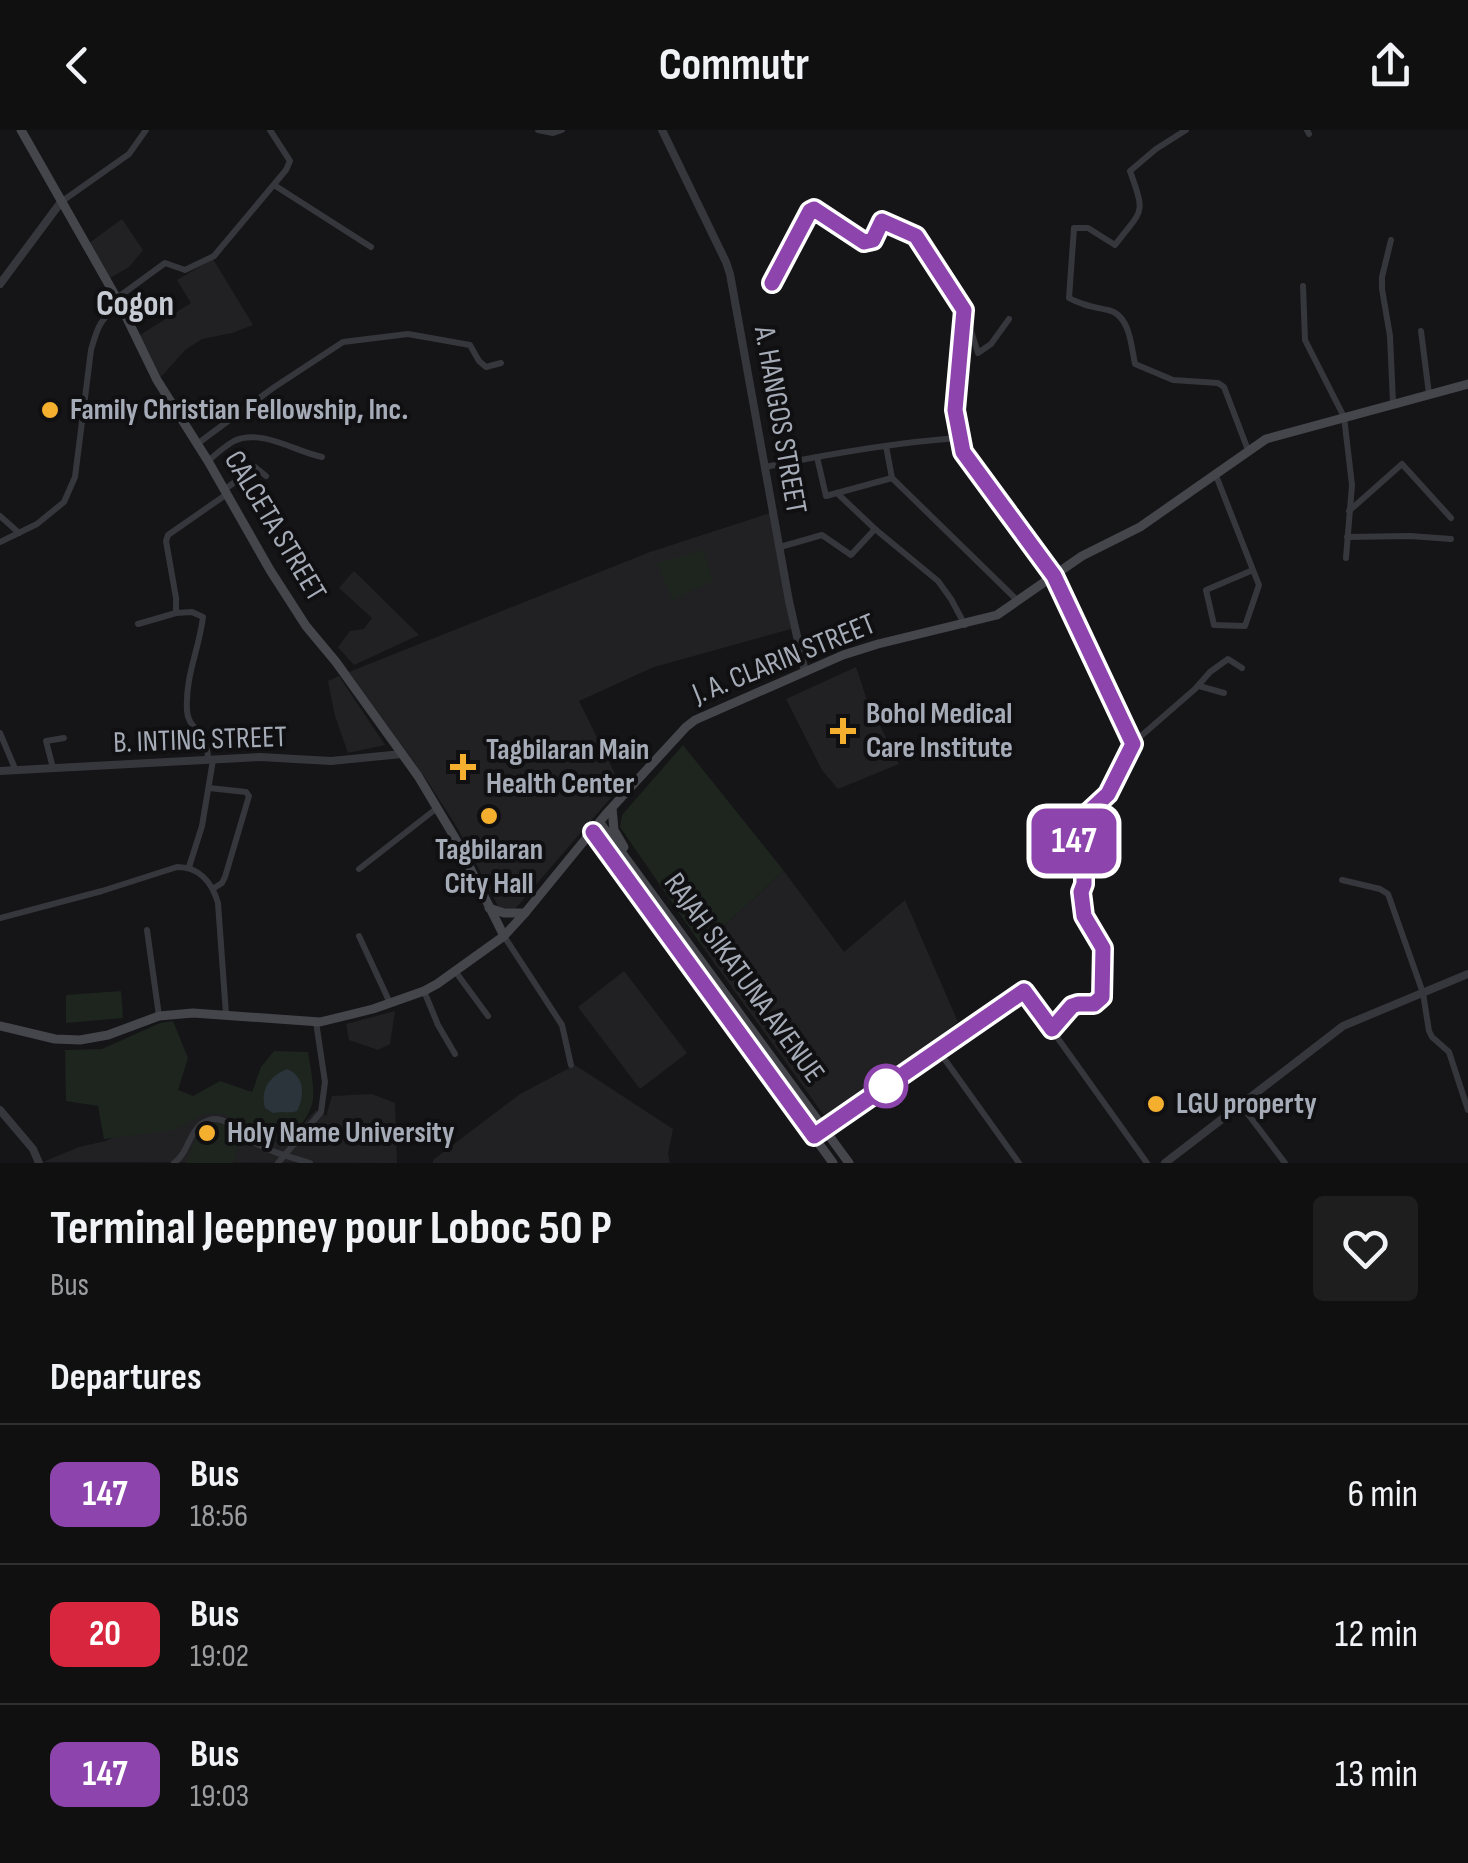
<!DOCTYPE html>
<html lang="en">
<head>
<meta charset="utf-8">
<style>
  body { margin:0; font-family:"Sofia Sans Condensed",sans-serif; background:#1e1e1f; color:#f1f3f6; height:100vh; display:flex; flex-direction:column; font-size:38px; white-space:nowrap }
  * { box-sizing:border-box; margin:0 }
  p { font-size:32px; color:#9c9d9f }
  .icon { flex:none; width:55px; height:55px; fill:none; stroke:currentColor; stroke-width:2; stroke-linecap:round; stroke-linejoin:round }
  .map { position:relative; height:1033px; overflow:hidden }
  .panel { display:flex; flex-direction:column; background:#101011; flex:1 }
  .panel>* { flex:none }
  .badge { padding:0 20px; border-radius:15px; font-size:35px; line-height:65px }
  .map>.badge { position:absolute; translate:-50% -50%; box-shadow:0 0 0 5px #fff }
  h2 { padding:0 50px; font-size:38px; line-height:90px }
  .round { display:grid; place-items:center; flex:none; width:105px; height:105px; border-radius:10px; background:#1e1e1f }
  .overview { display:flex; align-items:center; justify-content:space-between; height:170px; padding:0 50px }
  h1 { font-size:48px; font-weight:700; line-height:75px }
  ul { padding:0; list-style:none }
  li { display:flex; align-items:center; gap:30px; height:140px; padding:0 50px; border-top:2px solid #303031 }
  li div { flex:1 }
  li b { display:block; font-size:38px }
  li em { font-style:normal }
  li .badge { min-width:110px; font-weight:700; text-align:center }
  header { display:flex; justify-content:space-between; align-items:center; height:130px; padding:0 50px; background:#101011; font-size:45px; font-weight:700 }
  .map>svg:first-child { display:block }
  .built { fill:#212124 }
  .green { fill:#1d251e }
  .water { fill:#2b343b }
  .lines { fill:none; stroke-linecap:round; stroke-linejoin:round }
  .minor { stroke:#36373c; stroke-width:6 }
  .tertiary { stroke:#36373c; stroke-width:8 }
  .secondary { stroke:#44464c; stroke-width:9 }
  .line-casing { stroke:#fff; stroke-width:22 }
  .line { stroke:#8e44ad; stroke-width:15 }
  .poi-dot { fill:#f5af2e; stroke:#101012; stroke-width:4 }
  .stop-dot { fill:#fff; stroke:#8e44ad; stroke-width:5 }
  .labels { text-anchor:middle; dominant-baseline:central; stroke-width:8; stroke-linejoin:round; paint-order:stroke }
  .poi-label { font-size:30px; font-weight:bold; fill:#a6acb7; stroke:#101012; text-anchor:start }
  .street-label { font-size:30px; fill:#a6acb7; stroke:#101012 }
  .quarter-label { font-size:35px; font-weight:bold; fill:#c7cbd3; stroke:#101012 }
</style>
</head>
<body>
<header><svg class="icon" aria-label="back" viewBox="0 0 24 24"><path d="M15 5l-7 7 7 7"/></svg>Commutr<svg class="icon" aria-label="share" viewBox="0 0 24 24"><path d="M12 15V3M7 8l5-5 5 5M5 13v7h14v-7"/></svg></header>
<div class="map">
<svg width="1468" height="1033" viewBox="0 0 1468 1033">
  <rect width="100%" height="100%" fill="#151517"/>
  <g class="built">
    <path d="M 122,89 L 143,120 L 129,137 L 110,148 L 89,113 Z"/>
    <path d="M 213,129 L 253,195 L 232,203 L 202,209 L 185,220 L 161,247 L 140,205 L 191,173 L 177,150 Z"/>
    <path d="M 770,383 L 791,499 L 654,537 L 579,571 L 621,656 L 515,779 L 499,778 L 458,699 L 426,649 L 349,542 L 650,422 Z"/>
    <path d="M 354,441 L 419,505 L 354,535 L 338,517 L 350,501 L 364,499 L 372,488 L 339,458 Z"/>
    <path d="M 856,537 L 866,567 L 899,634 L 838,659 L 822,640 L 786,569 Z"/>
    <path d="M 339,546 L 385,615 L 348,623 L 335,586 L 328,551 Z"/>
    <path d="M 784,741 L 844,822 L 905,770 L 958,892 L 831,986 L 823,984 L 702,816 Z"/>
    <path d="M 624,841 L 687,923 L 640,959 L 578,877 Z"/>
    <path d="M 395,881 L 390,914 L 378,920 L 349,910 L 346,894 Z"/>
    <path d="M 575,935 L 673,999 L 668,1024 L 670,1033 L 433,1033 L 433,1030 L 520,964 Z"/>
    <path d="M 372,964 L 395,973 L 397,1033 L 43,1032 L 79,1017 L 106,1011 L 150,988 L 225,978 L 283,1016 L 316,980 L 326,986 L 332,966 Z"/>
  </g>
  <g class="green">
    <path d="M 703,420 L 713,451 L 672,470 L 657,433 Z"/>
    <path d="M 683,615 L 784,741 L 702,816 L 620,697 L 622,685 Z"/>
    <path d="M 121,861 L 123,888 L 66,893 L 66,865 Z"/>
    <path d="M 173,891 L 188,928 L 178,960 L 193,966 L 220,951 L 252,962 L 261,937 L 274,921 L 308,922 C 316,972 320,977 283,1014 L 224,984 L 204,984 L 175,1000 L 104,1009 L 98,976 L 66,971 L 65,920 L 102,919 L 160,893 Z"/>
    <path d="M 216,992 C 241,996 242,1012 233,1033 L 186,1033 C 193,1017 197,997 216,992 Z"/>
  </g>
  <path class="water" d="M 287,939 C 305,946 305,966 297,981 C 288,984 282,981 273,983 L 265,978 C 260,959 270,946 287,939 Z"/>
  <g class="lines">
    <g class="minor">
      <path d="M 538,0 L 553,3 L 562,0"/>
      <path d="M 1186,0 L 1156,19 L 1130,41 C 1146,86 1143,78 1115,115 L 1088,98 L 1074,98 L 1069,168 C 1081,175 1094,177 1108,180 C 1130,185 1131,215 1135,234 L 1173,250 L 1218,253 L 1224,257 L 1248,320"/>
      <path d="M 1307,0 L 1309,4"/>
      <path d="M 274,55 L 371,117"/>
      <path d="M 61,72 L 129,24 L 146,0"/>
      <path d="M 1391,110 L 1382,147 L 1382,159 L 1390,206 L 1393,273"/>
      <path d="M 772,153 L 805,91 L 814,79 L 864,112 L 873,110 L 881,91 L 916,106 L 964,179 L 955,280 L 963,322 L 1054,446 L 1133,613 L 1108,664 L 1067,702 C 1076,715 1088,735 1085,752 C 1082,764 1080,771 1084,783 C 1088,796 1099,805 1103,818 C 1106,831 1105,860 1098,872 L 1072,876 L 1051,899"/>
      <path d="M 1303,156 L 1305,210 L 1344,287 L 1352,355 L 1346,428"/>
      <path d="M 117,168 L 165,133 L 185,140 L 214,126 L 286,40 L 290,31 L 270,0"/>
      <path d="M 965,182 L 978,223 L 991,214 L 1009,189"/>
      <path d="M 1421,201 L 1429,264"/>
      <path d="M 197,314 L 273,258 L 343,212 L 408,204 L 470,215 L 479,231 L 486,237 L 501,233"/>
      <path d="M 886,316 L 892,348 L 1018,471"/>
      <path d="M 817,327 L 826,366 L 892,348"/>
      <path d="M 208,331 C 216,324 225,316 234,311 C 261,298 296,322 322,327"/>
      <path d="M 765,337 C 829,324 895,312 960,308"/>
      <path d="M 1215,343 L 1253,440 L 1259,455 L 1245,496 L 1214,495 L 1206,460 L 1253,440"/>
      <path d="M 224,360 L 255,337 L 266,346"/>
      <path d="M 837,363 L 875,399"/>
      <path d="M 1349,381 L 1402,334 L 1451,388"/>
      <path d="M 0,386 L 19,403"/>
      <path d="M 1347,407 L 1410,406 L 1451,409"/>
      <path d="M 0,412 L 37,394 L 64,372 L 75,347 L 91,220 C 98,195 100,190 120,174"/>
      <path d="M 780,417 L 822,405 L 851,425 L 875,399 L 938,451 L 951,469 L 965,495"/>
      <path d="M 138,494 L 176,483"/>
      <path d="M 1199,556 L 1224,563"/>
      <path d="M 0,603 L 16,641"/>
      <path d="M 1133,613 L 1195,559 L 1210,542 L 1228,529 L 1242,538"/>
      <path d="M 208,630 C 208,600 188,600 187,581 C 185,546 199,520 203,487 L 192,482 L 176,483 L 176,468 L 166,411 L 168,405 L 227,364"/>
      <path d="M 53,638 L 46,611 L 64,608"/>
      <path d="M 209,658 L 246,662 L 249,666 L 225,747 L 222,753 L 214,758"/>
      <path d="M 189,737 L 202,696 L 213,630"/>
      <path d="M 359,739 L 437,678"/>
      <path d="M 1342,750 L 1380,759 L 1388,764 L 1423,863 L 1429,901 L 1432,907 L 1449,922 L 1468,980"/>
      <path d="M 0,788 L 102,761 L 177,737 C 199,737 212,752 218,773 L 226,884"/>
      <path d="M 147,800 L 159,886"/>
      <path d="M 359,806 L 390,873"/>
      <path d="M 504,806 L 562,895 L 571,935"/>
      <path d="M 455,841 L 488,886"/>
      <path d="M 424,861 L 438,895 L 455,924"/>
      <path d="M 938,920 L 1019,1033"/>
      <path d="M 1241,975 L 1285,1033"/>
      <path d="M 814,1006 L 1024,861 L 1147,1033"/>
      <path d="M 174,1033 C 188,1023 188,1005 201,994 C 205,991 210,989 216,989 C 230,990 239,1003 250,1010 C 267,1021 290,1027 310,1033"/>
      <path d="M 278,1033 L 321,982 L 325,952 L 316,892"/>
    </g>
    <g class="tertiary">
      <path d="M 662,0 L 726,132 L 730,144 L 789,471 L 805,542"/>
      <path d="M 0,154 L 61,72"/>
      <path d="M 0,641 L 260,627 L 331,631 L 402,624"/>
      <path d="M 0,980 L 33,1019 L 39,1033"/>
      <path d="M 1165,1033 L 1343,896 L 1468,844"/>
    </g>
    <g class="secondary">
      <path d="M 21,0 L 120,174 L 157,250 L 208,331 L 270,440 L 306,496 L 336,532 L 418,646 L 455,708 L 504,806"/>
      <path d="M 612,678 L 614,700 L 624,717"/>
      <path d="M 600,693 L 849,1033"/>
      <path d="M 593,702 L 833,1033"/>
      <path d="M 489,778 L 504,783 L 525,783"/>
      <path d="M 0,896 L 55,909 L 80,910 L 108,905 L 159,886 L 193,883 L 320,892 L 373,879 L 424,861 L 437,854 L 504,806 L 525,783 L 606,684 L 686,597 L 695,590 L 843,525 L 878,514 L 997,485 L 1082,426 L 1140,397 L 1266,309 L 1468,254"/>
    </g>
  </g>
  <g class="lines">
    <defs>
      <path id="line" d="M 593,702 L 814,1006 L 1024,861 L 1052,899 L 1072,876 L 1078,874 L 1094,874 L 1102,867 L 1103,818 L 1084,786 L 1081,762 L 1084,754 L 1084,733 L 1067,702 L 1108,664 L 1133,614 L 1054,446 L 963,322 L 955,280 L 964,180 L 916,106 L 882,91 L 873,110 L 864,112 L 814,79 L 810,81 L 772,153"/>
    </defs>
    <use href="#line" class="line-casing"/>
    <use href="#line" class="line"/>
  </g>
  <g class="poi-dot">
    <circle cx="50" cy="280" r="10"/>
    <path d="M838 586h10v10h10v10h-10v10h-10v-10h-10v-10h10z"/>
    <path d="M458 622h10v10h10v10h-10v10h-10v-10h-10v-10h10z"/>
    <circle cx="489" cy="686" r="10"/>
    <circle cx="1156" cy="974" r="10"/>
    <circle cx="207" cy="1003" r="10"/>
  </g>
  <circle class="stop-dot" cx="886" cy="956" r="20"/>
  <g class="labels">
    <g class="poi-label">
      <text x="70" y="280">Family Christian Fellowship, Inc.</text>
      <text x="866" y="584">Bohol Medical<tspan x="866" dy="34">Care Institute</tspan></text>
      <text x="486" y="620">Tagbilaran Main<tspan x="486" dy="34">Health Center</tspan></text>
      <text x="489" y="720" text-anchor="middle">Tagbilaran<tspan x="489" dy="34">City Hall</tspan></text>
      <text x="1176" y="974">LGU property</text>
      <text x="227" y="1003">Holy Name University</text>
    </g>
    <g class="street-label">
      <text transform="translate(780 290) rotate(80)">A. HANGOS STREET</text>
      <text transform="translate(275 396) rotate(59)">CALCETA STREET</text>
      <text transform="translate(784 529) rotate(-22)">J. A. CLARIN STREET</text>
      <text transform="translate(200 610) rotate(-2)">B. INTING STREET</text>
      <text transform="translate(744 848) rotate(54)">RAJAH SIKATUNA AVENUE</text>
    </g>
    <g class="quarter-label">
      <text x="135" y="174">Cogon</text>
    </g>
  </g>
</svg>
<b class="badge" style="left:1074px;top:711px;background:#8e44ad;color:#fff">147</b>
</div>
<section class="panel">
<div class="overview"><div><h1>Terminal Jeepney pour Loboc 50 P</h1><p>Bus</p></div><a class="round"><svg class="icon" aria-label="heart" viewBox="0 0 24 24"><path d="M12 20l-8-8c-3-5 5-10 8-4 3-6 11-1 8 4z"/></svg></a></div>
<h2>Departures</h2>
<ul>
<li><span class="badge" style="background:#8e44ad;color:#fff">147</span><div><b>Bus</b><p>18:56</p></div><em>6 min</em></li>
<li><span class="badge" style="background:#d7263d;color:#fff">20</span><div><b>Bus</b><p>19:02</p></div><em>12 min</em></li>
<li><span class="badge" style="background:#8e44ad;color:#fff">147</span><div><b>Bus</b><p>19:03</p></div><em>13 min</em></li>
</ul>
</section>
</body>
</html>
